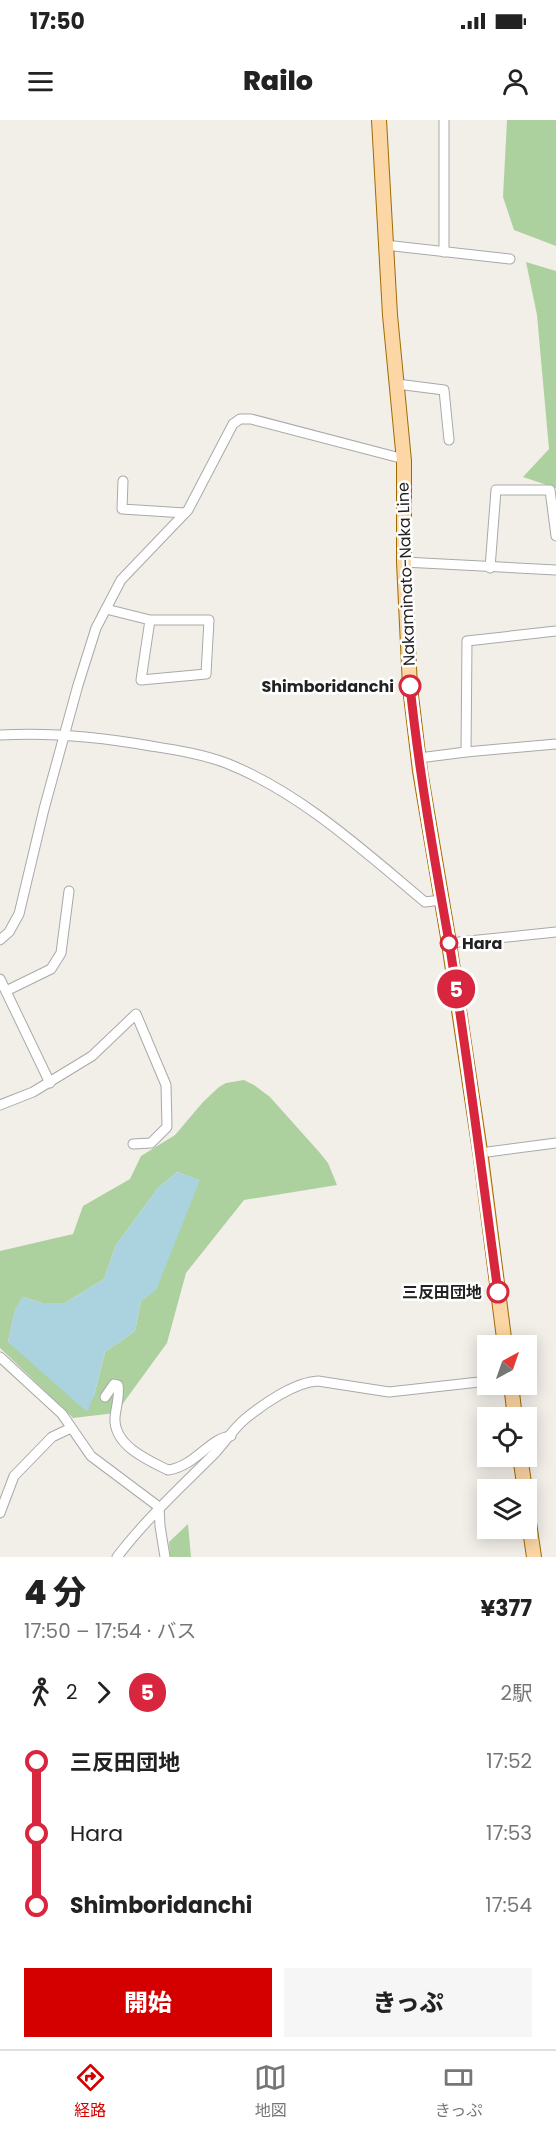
<!DOCTYPE html>
<html lang="ja">
<head>
<meta charset="utf-8">
<style>
  body { margin:0; font-family:Poppins,"Noto Sans JP",sans-serif; background:#f6f6f6; color:#222; height:100vh; display:flex; flex-direction:column; font-size:22px; white-space:nowrap }
  * { box-sizing:border-box; margin:0 }
  p { font-size:20px; color:#767676 }
  .icon { flex:none; width:33px; height:33px; fill:none; stroke:currentColor; stroke-width:2; stroke-linecap:round; stroke-linejoin:round }
  .map { position:relative; height:1437px; overflow:hidden }
  .drawer { display:flex; flex-direction:column; background:#fff; flex:1 }
  .drawer>* { flex:none }
  .badge { padding:0 12px; border-radius:20px; font-size:21px; line-height:39px }
  .needle { width:39px; rotate:40deg }
  .buttons { position:absolute; left:477px; top:1215px; display:grid; gap:12px }
  .buttons a { display:grid; place-items:center; width:60px; height:60px; border-radius:0px; background:#fff; box-shadow:0 3px 15px #0003; font-size:30px }
  .map>.badge { position:absolute; translate:-50% -50%; box-shadow:0 0 0 3px #fff }
  .legs { display:flex; align-items:center; gap:9px; height:66px; padding:0 24px; font-size:20px }
  .legs p { margin-inline-start:auto }
  .head { display:flex; align-items:center; justify-content:space-between; height:102px; padding:0 24px }
  h1 { font-size:33px; font-weight:800; line-height:45px }
  .cta { display:flex; gap:12px; margin-top:auto; padding:12px 24px }
  .cta a { flex:1; height:69px; border-radius:0px; background:#d40000; color:#fff; font-size:24px; font-weight:800; line-height:69px; text-align:center }
  .cta a+a { background:#f6f6f6; color:#222 }
  ul { padding:0 24px; list-style:none }
  li { display:flex; align-items:center; gap:21px; height:72px; font-size:22px }
  li i { display:grid; place-items:center; width:9px; height:100%; margin:0 8px; background:currentColor }
  li i::after { content:''; width:15px; height:15px; margin:-8px; border:4px solid; border-radius:50%; background:#fff }
  li p { margin-inline-start:auto }
  li:first-child i { background:linear-gradient(#0000 50%,currentColor 0) }
  li:last-child i { background:linear-gradient(currentColor 50%,#0000 0) }
  .status { display:flex; justify-content:space-between; align-items:center; height:42px; padding:0 30px; background:#fff; direction:ltr }
  .status svg { height:16px; fill:currentColor }
  header { display:flex; justify-content:space-between; align-items:center; height:78px; padding:0 24px; background:#fff; font-size:27px; font-weight:800 }
  .menu { display:flex; justify-content:space-around; align-items:center; height:84px; border-top:2px solid #e0e0e0; background:#fff; font-size:16px; color:#767676 }
  .menu a { display:grid; justify-items:center; gap:3px }
  .menu .on { color:#d40000 }
  .map>svg:first-child { display:block }
  .forest { fill:#add19e; fill-rule:evenodd }
  .water { fill:#aad3df }
  .lines { fill:none; stroke-linecap:round; stroke-linejoin:round }
  .street-casing { stroke:#a9a9a9; stroke-width:11 }
  .primary-casing { stroke:#a06b00; stroke-width:16 }
  .street { stroke:#fff; stroke-width:9 }
  .primary { stroke:#fcd6a4; stroke-width:14 }
  .line-1-casing { stroke:#fff; stroke-width:14 }
  .line-1 { stroke:#d7263d; stroke-width:9 }
  .stop-1-dot { fill:#fff; stroke:#d7263d; stroke-width:3 }
  .labels { text-anchor:middle; dominant-baseline:central; stroke-width:5; stroke-linejoin:round; paint-order:stroke }
  .street-label { font-size:16px; fill:#222; stroke:#fff }
  .stop-label { font-size:16px; font-weight:bold; fill:#222; stroke:#fff; text-anchor:end }
</style>
</head>
<body>
<div class="status"><b>17:50</b><svg viewBox="0 0 49 12"><path d="M0 12V9h3v3zM5 12V6h3v6zM10 12V3h3v9zM15 12V0h3v12zM26 1h20v11H26zM47 4h2v5h-2z"/></svg></div>
<header><svg class="icon" aria-label="menu" viewBox="0 0 24 24"><path d="M4 6h16M4 12h16M4 18h16"/></svg>Railo<svg class="icon" aria-label="person" viewBox="0 0 24 24"><circle cx="12" cy="8" r="4"/><path d="M4 21q1-7 8-7t8 7"/></svg></header>
<div class="map">
<svg width="556" height="1437" viewBox="0 0 556 1437">
  <rect width="100%" height="100%" fill="#f2efe9"/>
  <g class="forest">
    <path d="M 507,0 L 556,0 L 556,126 L 514,110 L 503,77 Z"/>
    <path d="M 526,142 L 556,151 L 556,368 L 523,357 L 549,329 L 537,195 Z"/>
    <path d="M 244,960 L 254,965 L 270,977 L 320,1033 L 328,1043 L 337,1065 L 244,1080 L 186,1153 L 167,1223 L 116,1293 L 73,1298 L 0,1228 L 0,1131 L 73,1114 L 83,1086 L 130,1059 L 141,1036 L 175,1015 L 203,982 L 219,967 L 226,963 ZM 177,1052 L 199,1060 L 156,1169 L 141,1181 L 135,1211 L 105,1232 L 94,1276 L 8,1222 L 15,1190 L 23,1177 L 42,1183 L 65,1183 L 104,1159 L 116,1125 L 158,1068 Z"/>
    <path d="M 188,1404 L 191,1437 L 170,1437 L 169,1422 Z"/>
  </g>
  <path class="water" d="M 177,1052 L 200,1060 L 156,1170 L 141,1181 L 135,1211 L 105,1232 L 94,1276 L 87,1292 L 8,1222 L 15,1189 L 23,1177 L 42,1183 L 65,1183 L 104,1159 L 116,1125 L 158,1068 Z"/>
  <g class="lines">
    <defs>
      <g id="street">
        <path d="M 444,0 L 444,132"/>
        <path d="M 385,125 L 510,139"/>
        <path d="M 397,264 L 444,270 L 449,320"/>
        <path d="M 123,361 L 122,389 L 185,393"/>
        <path d="M 404,442 L 556,450"/>
        <path d="M 490,448 L 496,370 L 550,370 L 556,416"/>
        <path d="M 106,489 L 150,500 L 209,500 L 206,554 L 141,560 L 150,500"/>
        <path d="M 0,615 C 51,612 101,617 151,626 C 176,630 202,634 226,643 C 300,672 365,732 425,782 L 441,780"/>
        <path d="M 466,632 L 467,521 L 556,511"/>
        <path d="M 419,638 L 466,632 L 556,624"/>
        <path d="M 0,820 L 9,812 L 19,794 L 44,689 L 78,565 L 96,508 L 121,460 L 188,390 L 233,304 L 240,299 L 251,299 L 404,339"/>
        <path d="M 449,823 L 556,812"/>
        <path d="M 0,859 L 50,963"/>
        <path d="M 6,871 L 51,849 L 61,833 L 69,771"/>
        <path d="M 0,985 L 33,972 L 92,936 L 136,894 L 166,965 L 167,1007 L 151,1023 L 133,1024"/>
        <path d="M 480,1033 L 556,1023"/>
        <path d="M 0,1237 L 62,1294 L 91,1336 L 159,1387"/>
        <path d="M 105,1277 L 114,1264 L 118,1265 C 120,1275 116,1287 115,1297 C 113,1325 147,1340 168,1350 C 196,1346 209,1318 231,1316"/>
        <path d="M 159,1387 L 160,1406 L 165,1437"/>
        <path d="M 0,1393 L 14,1356 L 52,1317 L 71,1308"/>
        <path d="M 117,1437 C 146,1399 181,1367 215,1333 C 225,1322 234,1308 245,1299 C 263,1284 295,1262 318,1261 L 389,1272 L 488,1261"/>
      </g>
      <g id="primary">
        <path d="M 379,0 L 390,195 L 404,341 L 404,442 L 410,567 L 420,651 L 449,823 L 481,1038 L 505,1226"/>
        <path d="M 511,1264 L 515,1298"/>
        <path d="M 520,1336 L 525,1370"/>
        <path d="M 526,1382 L 534,1437"/>
      </g>
    </defs>
    <use href="#street" class="street-casing"/>
    <use href="#primary" class="primary-casing"/>
    <use href="#street" class="street"/>
    <use href="#primary" class="primary"/>
  </g>
  <g class="lines">
    <defs>
      <path id="line-1" d="M 410,566 C 419,652 434,737 449,822 C 468,938 482,1055 498,1172"/>
    </defs>
    <use href="#line-1" class="line-1-casing"/>
    <use href="#line-1" class="line-1"/>
  </g>
  <g class="stop-1-dot">
    <circle cx="410" cy="566" r="10"/>
    <circle cx="449" cy="823" r="8"/>
    <circle cx="498" cy="1172" r="10"/>
  </g>
  <g class="labels">
    <g class="street-label">
      <text transform="translate(406 454) rotate(-92)">Nakaminato-Naka Line</text>
    </g>
    <g class="stop-label">
      <text x="394" y="566">Shimboridanchi</text>
      <text x="462" y="823" text-anchor="start">Hara</text>
      <text x="482" y="1172">三反田団地</text>
    </g>
  </g>
</svg>
<div class="buttons">
<a><svg class="needle" viewBox="-14 -14 28 28"><path d="M0-13l5 13h-10z" fill="#e53935"/><path d="M0 13l5-13h-10z" fill="#767676"/></svg></a>
<a><svg class="icon" aria-label="locate" viewBox="0 0 24 24"><circle cx="12" cy="12" r="6"/><path d="M12 2v4M12 18v4M2 12h4M18 12h4"/></svg></a>
<a><svg class="icon" aria-label="layers" viewBox="0 0 24 24"><path d="M12 4l9 5-9 5-9-5zM3 14l9 5 9-5"/></svg></a>
</div>
<b class="badge" style="left:456px;top:869px;background:#d7263d;color:#fff">5</b>
</div>
<section class="drawer">
<div class="head"><div><h1>4 分</h1><p>17:50 – 17:54 · バス</p></div><b>¥377</b></div>
<div class="legs"><svg class="icon" aria-label="walk" viewBox="0 0 24 24"><circle cx="13" cy="4" r="2"/><path d="M13 8l-2 6 4 7M11 14l-3 7M7 12l3-4h3l4 4"/></svg>2<svg class="icon" aria-label="forward" viewBox="0 0 24 24"><path d="M9 5l7 7-7 7"/></svg><b class="badge" style="background:#d7263d;color:#fff">5</b><p>2駅</p></div>
<ul>
<li><i style="color:#d7263d"></i><b>三反田団地</b><p>17:52</p></li>
<li><i style="color:#d7263d"></i><span>Hara</span><p>17:53</p></li>
<li><i style="color:#d7263d"></i><b>Shimboridanchi</b><p>17:54</p></li>
</ul>
<div class="cta"><a>開始</a><a>きっぷ</a></div>
</section>
<nav class="menu">
<a class="on"><svg class="icon" aria-label="directions" viewBox="0 0 24 24"><path d="M12 3l9 9-9 9-9-9zM9 14v-3h6M13 9l2 2-2 2"/></svg>経路</a>
<a><svg class="icon" aria-label="map" viewBox="0 0 24 24"><path d="M3 6l6-2 6 2 6-2v14l-6 2-6-2-6 2zM9 4v14M15 6v14"/></svg>地図</a>
<a><svg class="icon" aria-label="tickets" viewBox="0 0 24 24"><path d="M3 7h18v10H3zM15 7v10"/></svg>きっぷ</a>
</nav>
</body>
</html>
